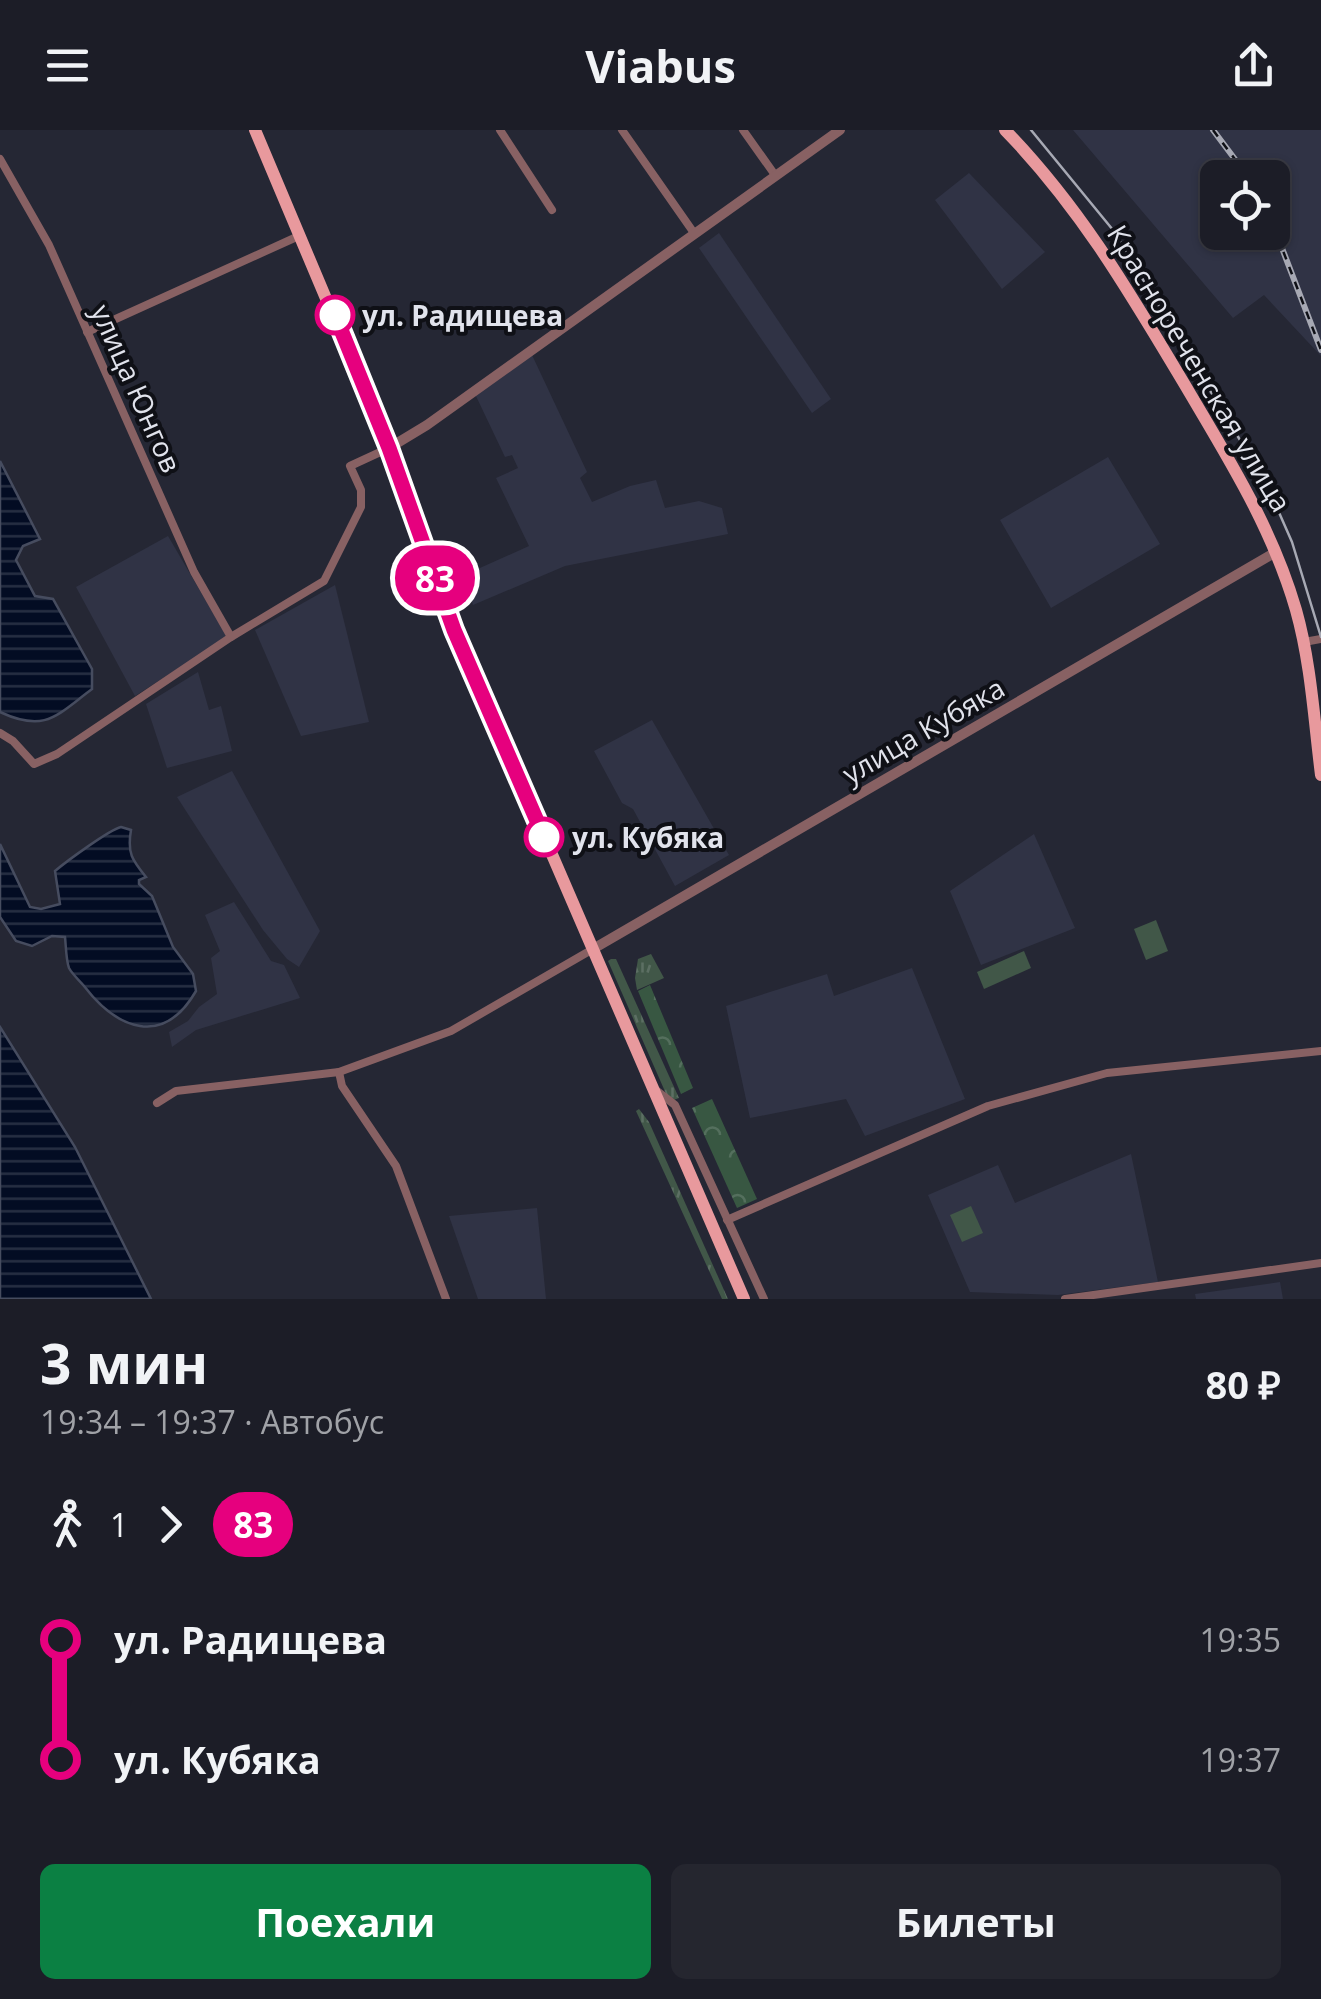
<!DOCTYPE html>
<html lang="ru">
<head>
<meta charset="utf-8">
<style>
  body { margin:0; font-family:"Open Sans",sans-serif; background:#25262f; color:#f1f3f6; height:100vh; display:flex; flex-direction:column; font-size:38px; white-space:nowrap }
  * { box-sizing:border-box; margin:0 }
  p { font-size:32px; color:#a0a2a7 }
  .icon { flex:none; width:55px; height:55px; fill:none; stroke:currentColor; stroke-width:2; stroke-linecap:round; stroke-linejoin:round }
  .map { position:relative; height:1169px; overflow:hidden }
  .sheet { display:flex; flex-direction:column; background:#1c1d27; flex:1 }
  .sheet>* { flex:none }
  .badge { padding:0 20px; border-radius:32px; font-size:35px; line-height:65px }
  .fabs { position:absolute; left:1200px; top:30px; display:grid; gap:20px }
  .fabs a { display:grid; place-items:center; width:90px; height:90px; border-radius:15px; background:#1c1d27; box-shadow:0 2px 8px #0004,0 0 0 2px #3a3b44; font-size:50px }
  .map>.badge { position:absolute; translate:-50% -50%; box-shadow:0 0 0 5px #fff }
  .legs { display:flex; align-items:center; gap:15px; height:110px; padding:0 40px; font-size:32px }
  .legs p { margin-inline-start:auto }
  .summary { display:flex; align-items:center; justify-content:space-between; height:170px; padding:0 40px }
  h1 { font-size:55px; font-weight:700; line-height:75px }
  .cta { display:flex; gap:20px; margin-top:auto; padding:20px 40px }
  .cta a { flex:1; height:115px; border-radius:15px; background:#0b8043; color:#fff; font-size:40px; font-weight:700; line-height:115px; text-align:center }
  .cta a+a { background:#25262f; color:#f1f3f6 }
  ul { padding:0 40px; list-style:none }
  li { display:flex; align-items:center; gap:35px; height:120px; font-size:38px }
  li i { display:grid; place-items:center; width:15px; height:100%; margin:0 12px; background:currentColor }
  li i::after { content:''; width:25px; height:25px; margin:-12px; border:8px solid; border-radius:50%; background:#1c1d27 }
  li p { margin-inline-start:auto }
  li:first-child i { background:linear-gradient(#0000 50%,currentColor 0) }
  li:last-child i { background:linear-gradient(currentColor 50%,#0000 0) }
  header { display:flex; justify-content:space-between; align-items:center; height:130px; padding:0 40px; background:#1c1d27; font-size:45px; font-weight:700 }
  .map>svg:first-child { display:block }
  .built { fill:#303345; fill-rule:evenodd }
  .grass { fill:url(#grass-tufts) }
  .forest { fill:url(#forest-crowns) }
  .park { fill:#415748 }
  .water { fill:url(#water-rules); stroke:#464c5f; stroke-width:2.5 }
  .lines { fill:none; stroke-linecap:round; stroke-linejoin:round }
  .minor { stroke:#886163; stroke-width:8 }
  .tertiary { stroke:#886163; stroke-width:10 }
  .primary { stroke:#e8999d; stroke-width:12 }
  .tram { stroke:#a7a9b4; stroke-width:2.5 }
  .rail-casing { stroke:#a7a9b4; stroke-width:6 }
  .rail { stroke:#0f1016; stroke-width:2.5; stroke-dasharray:8; stroke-linecap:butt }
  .line-1-casing { stroke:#fff; stroke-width:22 }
  .line-1 { stroke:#e6007e; stroke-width:15 }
  .stop-1-dot { fill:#fff; stroke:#e6007e; stroke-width:5 }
  .labels { text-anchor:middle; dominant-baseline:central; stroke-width:8; stroke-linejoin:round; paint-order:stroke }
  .stop-label { font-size:28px; font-weight:bold; fill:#e1e3ec; stroke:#0f1016; text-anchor:start }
  .street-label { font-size:28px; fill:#e1e3ec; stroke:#0f1016 }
</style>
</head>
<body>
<header><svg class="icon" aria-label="menu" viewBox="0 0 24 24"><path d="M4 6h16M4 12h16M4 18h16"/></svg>Viabus<svg class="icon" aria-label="share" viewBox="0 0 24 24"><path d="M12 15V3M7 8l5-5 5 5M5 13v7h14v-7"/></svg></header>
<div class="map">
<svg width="1321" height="1169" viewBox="0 0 1321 1169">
  <defs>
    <pattern id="grass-tufts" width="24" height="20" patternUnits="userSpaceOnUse" patternTransform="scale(2.5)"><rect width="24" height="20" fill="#415748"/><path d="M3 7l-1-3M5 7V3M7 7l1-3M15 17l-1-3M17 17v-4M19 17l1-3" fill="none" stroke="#5c6f63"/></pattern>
    <pattern id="forest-crowns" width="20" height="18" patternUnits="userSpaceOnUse" patternTransform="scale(2.5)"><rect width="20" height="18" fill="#385742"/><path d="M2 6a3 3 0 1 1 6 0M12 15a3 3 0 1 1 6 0" fill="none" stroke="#546f5d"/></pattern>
    <pattern id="water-rules" width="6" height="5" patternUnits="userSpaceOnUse" patternTransform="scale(2.5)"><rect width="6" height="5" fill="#030c23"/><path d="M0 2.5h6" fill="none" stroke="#272f43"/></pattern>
  </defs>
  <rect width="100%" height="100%" fill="#252734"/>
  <g class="built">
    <path d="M 1073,0 L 1321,0 L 1321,226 L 1264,165 L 1233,188 ZM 1218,48 L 1272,48 L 1272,102 L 1218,102 Z"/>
    <path d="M 969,43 L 1045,122 L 1002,159 L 935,70 Z"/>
    <path d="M 719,103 L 831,269 L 812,283 L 699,118 Z"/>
    <path d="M 532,225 L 587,342 L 580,348 L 592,372 L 630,356 L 656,350 L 665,378 L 699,371 L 722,378 L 728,404 L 565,436 L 473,475 L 462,446 L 529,416 L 496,348 L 518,338 L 512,325 L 505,327 L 475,264 Z"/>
    <path d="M 1108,327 L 1160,414 L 1051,478 L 1000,390 Z"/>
    <path d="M 168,406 L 227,507 L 135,566 L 76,457 Z"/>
    <path d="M 335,455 L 369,592 L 301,606 L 255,500 Z"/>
    <path d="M 198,542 L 209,580 L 221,576 L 232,621 L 167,638 L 146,574 Z"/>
    <path d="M 652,590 L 729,725 L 675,756 L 633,679 L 622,673 L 594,621 Z"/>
    <path d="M 232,641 L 320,801 L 299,837 L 287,829 L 263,800 L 177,667 Z"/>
    <path d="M 1034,704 L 1075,798 L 981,835 L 950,761 Z"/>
    <path d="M 234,772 L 271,831 L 284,835 L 300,868 L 196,900 L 172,917 L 169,902 L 188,891 L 199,877 L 217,864 L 211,828 L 220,821 L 205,785 Z"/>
    <path d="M 912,838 L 965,969 L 865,1006 L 846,969 L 750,988 L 726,876 L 827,844 L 834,866 Z"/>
    <path d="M 1131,1024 L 1158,1152 L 1058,1165 L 970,1162 L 928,1065 L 998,1035 L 1015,1073 Z"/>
    <path d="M 537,1078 L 546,1169 L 478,1169 L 449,1086 Z"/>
    <path d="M 1280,1152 L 1283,1169 L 1196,1169 L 1195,1164 Z"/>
  </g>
  <g class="grass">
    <path d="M 651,824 L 664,848 L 637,860 L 635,848 L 638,829 Z"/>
    <path d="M 611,829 L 616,829 L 679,968 L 671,971 L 667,966 L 608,831 Z"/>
    <path d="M 639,979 L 649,992 L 728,1169 L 722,1169 L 636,981 Z"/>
  </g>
  <g class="forest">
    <path d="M 650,855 L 693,958 L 681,964 L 638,861 Z"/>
    <path d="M 712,969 L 757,1069 L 737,1078 L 692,978 Z"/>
  </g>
  <g class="park">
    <path d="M 1156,790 L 1168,821 L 1146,830 L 1134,799 Z"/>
    <path d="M 1024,821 L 1031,838 L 984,859 L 977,842 Z"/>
    <path d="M 971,1076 L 983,1103 L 962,1112 L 950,1085 Z"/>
  </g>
  <g class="water">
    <path d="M 0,331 L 40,409 L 23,416 L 16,430 L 35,466 L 53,469 L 92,539 L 92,559 C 56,586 45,603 0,582 Z"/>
    <path d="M 121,697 L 131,700 C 127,723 132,730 146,747 L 139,750 L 139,754 L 152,766 L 173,817 L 193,844 L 196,861 C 163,918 117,899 84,856 C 80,851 72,844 69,838 C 66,830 66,816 65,807 L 52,806 L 32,816 L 16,811 L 0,787 L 0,714 L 30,777 L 41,779 L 60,774 L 55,741 C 67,731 109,700 121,697 Z"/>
    <path d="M 0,897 L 75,1017 L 151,1169 L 0,1169 Z"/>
  </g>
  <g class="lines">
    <g class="minor">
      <path d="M 500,0 L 552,80"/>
      <path d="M 622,0 L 694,103"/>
      <path d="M 743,0 L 775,45"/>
      <path d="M 0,29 L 49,115 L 194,442 L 231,507"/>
      <path d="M 87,202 L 301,105"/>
      <path d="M 1304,512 L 1321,509"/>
      <path d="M 0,603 L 13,611 L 34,634 L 57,624 L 231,507 L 324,451 L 361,377 L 361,360 L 350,336 L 389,318"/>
      <path d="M 339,942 L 342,956 L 396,1036 L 446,1169"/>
      <path d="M 657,961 L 675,975 L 764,1169"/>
      <path d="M 157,973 L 176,961 L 339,942 L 451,901 L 593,819"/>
      <path d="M 727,1090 L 988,976 L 1107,943 L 1321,921"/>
      <path d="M 1065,1169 L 1321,1133"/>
    </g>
    <g class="tertiary">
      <path d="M 389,318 L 427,295 L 840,0"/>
      <path d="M 593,819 L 1276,422"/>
    </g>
    <g class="primary">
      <path d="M 255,0 L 389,318 L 455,500 L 744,1169"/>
      <path d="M 1005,0 C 1080,77 1130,163 1185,255 C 1228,328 1272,397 1296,480 C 1311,533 1314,590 1321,645"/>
    </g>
    <path class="tram" d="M 1031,0 L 1113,100 L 1266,353 L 1292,412 L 1321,507"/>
    <defs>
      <g id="rail">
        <path d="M 1213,0 L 1249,48"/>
        <path d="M 1272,92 L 1321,220"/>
      </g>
    </defs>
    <use href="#rail" class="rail-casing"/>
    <use href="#rail" class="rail"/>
  </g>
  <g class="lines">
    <defs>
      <path id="line-1" d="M 335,185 L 389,318 L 454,500 L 544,707"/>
    </defs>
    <use href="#line-1" class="line-1-casing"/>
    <use href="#line-1" class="line-1"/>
  </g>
  <g class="stop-1-dot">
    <circle cx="335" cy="185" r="18"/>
    <circle cx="544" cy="707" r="18"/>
  </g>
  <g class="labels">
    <g class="stop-label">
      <text x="362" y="185">ул. Радищева</text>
      <text x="572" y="707">ул. Кубяка</text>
    </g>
    <g class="street-label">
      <text transform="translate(1200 238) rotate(59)">Краснореченская улица</text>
      <text transform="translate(137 258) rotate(66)">улица Юнгов</text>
      <text transform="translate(923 600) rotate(-30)">улица Кубяка</text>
    </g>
  </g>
</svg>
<div class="fabs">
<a><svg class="icon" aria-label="locate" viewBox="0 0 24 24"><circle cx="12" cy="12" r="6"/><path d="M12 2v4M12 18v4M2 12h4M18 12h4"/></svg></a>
</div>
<b class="badge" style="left:435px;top:448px;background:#e6007e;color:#fff">83</b>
</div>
<section class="sheet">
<div class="summary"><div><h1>3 мин</h1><p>19:34 – 19:37 · Автобус</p></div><b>80 ₽</b></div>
<div class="legs"><svg class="icon" aria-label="walk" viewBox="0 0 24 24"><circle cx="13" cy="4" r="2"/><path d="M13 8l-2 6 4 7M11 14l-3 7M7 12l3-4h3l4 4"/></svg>1<svg class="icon" aria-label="forward" viewBox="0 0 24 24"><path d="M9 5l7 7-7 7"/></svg><b class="badge" style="background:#e6007e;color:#fff">83</b></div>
<ul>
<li><i style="color:#e6007e"></i><b>ул. Радищева</b><p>19:35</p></li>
<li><i style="color:#e6007e"></i><b>ул. Кубяка</b><p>19:37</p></li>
</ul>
<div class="cta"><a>Поехали</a><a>Билеты</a></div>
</section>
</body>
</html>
